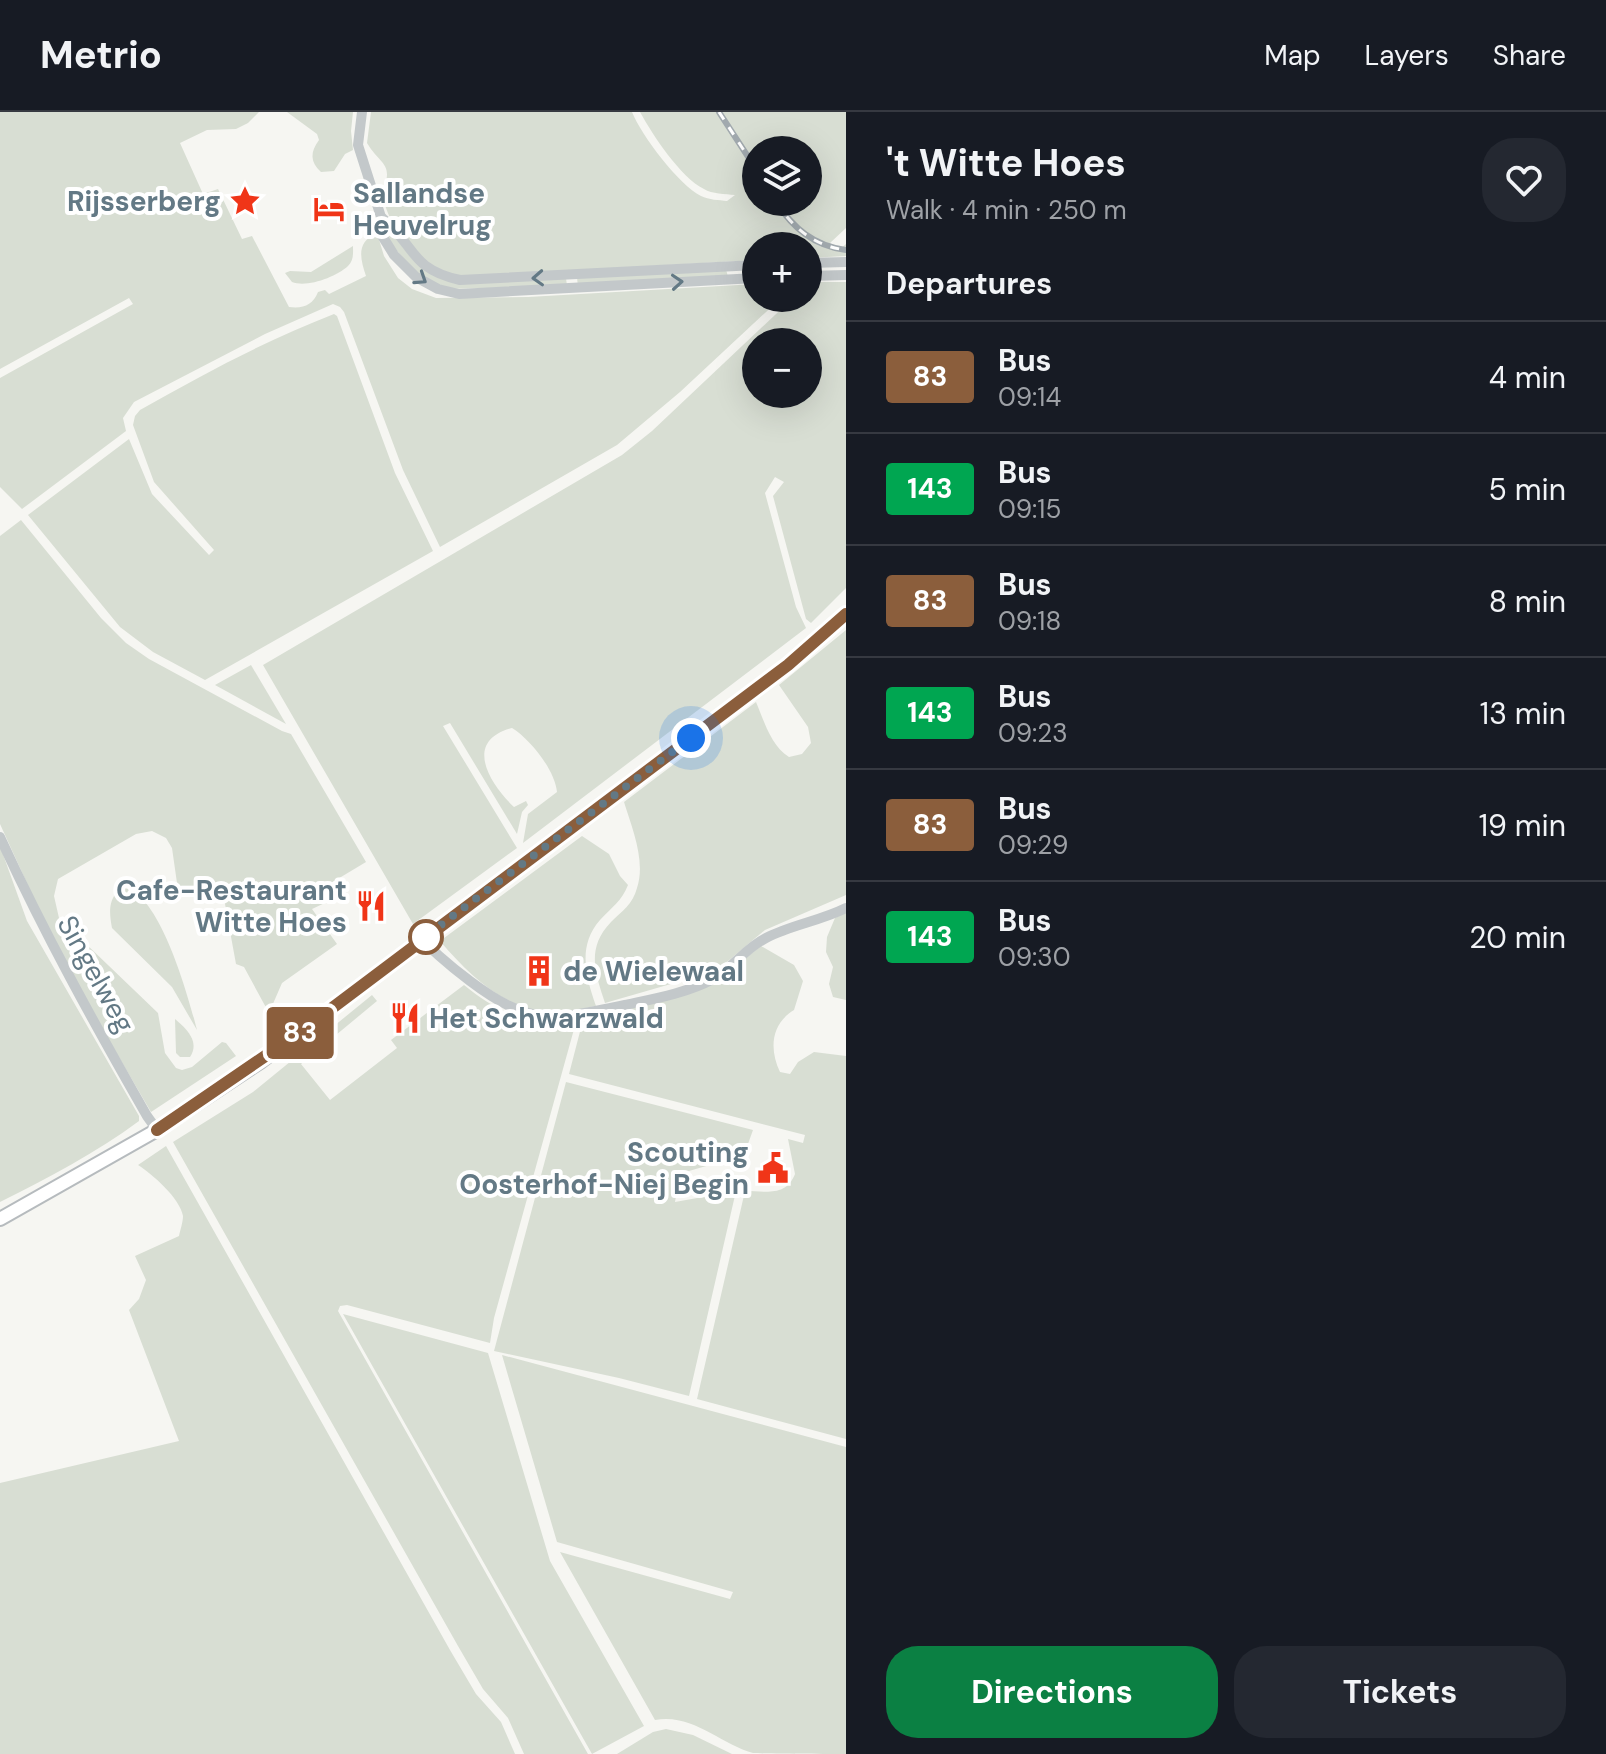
<!DOCTYPE html>
<html lang="en">
<head>
<meta charset="utf-8">
<style>
  body { margin:0; font-family:"DM Sans",sans-serif; background:#242831; color:#f1f3f6; height:100vh; display:flex; flex-direction:column; font-size:30px; white-space:nowrap }
  * { box-sizing:border-box; margin:0 }
  p { font-size:26px; color:#9ea1a6 }
  .icon { flex:none; width:44px; height:44px; fill:none; stroke:currentColor; stroke-width:2; stroke-linecap:round; stroke-linejoin:round }
  .map { position:relative; flex:1; overflow:hidden }
  .sheet { display:flex; flex-direction:column; background:#171b24; width:760px }
  .sheet>* { flex:none }
  .badge { padding:0 16px; border-radius:6px; font-size:28px; line-height:52px }
  .controls { position:absolute; left:742px; top:24px; display:grid; gap:16px }
  .controls a { display:grid; place-items:center; width:80px; height:80px; border-radius:50%; background:#171b24; box-shadow:0 8px 32px #0002; font-size:40px }
  .you { position:absolute; width:40px; height:40px; margin:-20px; border:6px solid #fff; border-radius:50%; background:#1a73e8; box-shadow:0 0 0 12px #1a73e833 }
  .map>.badge { position:absolute; translate:-50% -50%; box-shadow:0 0 0 4px #fff }
  h2 { padding:0 40px; font-size:30px; line-height:72px }
  .round { display:grid; place-items:center; flex:none; width:84px; height:84px; border-radius:32px; background:#242831 }
  .head { display:flex; align-items:center; justify-content:space-between; height:136px; padding:0 40px }
  h1 { font-size:38px; font-weight:700; line-height:60px }
  .cta { display:flex; gap:16px; margin-top:auto; padding:16px 40px }
  .cta a { flex:1; height:92px; border-radius:32px; background:#0b8043; color:#fff; font-size:32px; font-weight:700; line-height:92px; text-align:center }
  .cta a+a { background:#242831; color:#f1f3f6 }
  ul { padding:0; list-style:none }
  li { display:flex; align-items:center; gap:24px; height:112px; padding:0 40px; border-top:2px solid #363941 }
  li div { flex:1 }
  li b { display:block; font-size:30px }
  li em { font-style:normal }
  li .badge { min-width:88px; font-weight:700; text-align:center }
  header { display:flex; align-items:center; gap:48px; box-sizing:border-box; height:112px; padding:0 40px; background:#171b24; border-bottom:2px solid #363941 }
  header strong { font-size:38px }
  nav { display:flex; gap:44px; margin-inline-start:auto; font-size:28px }
  main { display:flex; flex:1; min-height:0 }
  .map>svg:first-child { display:block }
  .green { fill:#d8ded3; fill-rule:evenodd }
  .lines { fill:none; stroke-linecap:round; stroke-linejoin:round }
  .major-casing { stroke:#b6bbbe; stroke-width:16 }
  .minor { stroke:#c3c8ca; stroke-width:10 }
  .major { stroke:#fff; stroke-width:12 }
  .rail-casing { stroke:#a1a9ae; stroke-width:6 }
  .rail { stroke:#fff; stroke-width:3; stroke-dasharray:9; stroke-linecap:butt }
  .oneway { stroke:#637985 }
  .line-casing { stroke:#fff; stroke-width:18 }
  .line { stroke:#8b5e3c; stroke-width:12 }
  .walk { stroke:#637985; stroke-width:8; stroke-dasharray:0 14.4 }
  .stop-dot { fill:#fff; stroke:#8b5e3c; stroke-width:4 }
  .labels { text-anchor:middle; dominant-baseline:central; stroke-width:8; stroke-linejoin:round; paint-order:stroke }
  .poi-label { font-size:28px; font-weight:bold; fill:#637985; stroke:#fff; text-anchor:start }
  .street-label { font-size:28px; fill:#637985; stroke:#fff }
</style>
</head>
<body>
<header>
<strong>Metrio</strong>
<nav><a>Map</a><a>Layers</a><a>Share</a></nav>
</header>
<main>
<div class="map">
<svg width="846" height="1642" viewBox="0 0 846 1642">
  <rect width="100%" height="100%" fill="#f6f6f2"/>
  <g class="green">
    <path d="M 0,0 L 259,0 L 248,11 L 236,17 L 207,18 L 180,31 L 203,82 L 218,77 L 242,127 L 252,124 L 289,195 C 303,197 313,193 318,180 L 325,178 L 329,182 L 366,164 C 360,146 356,130 377,121 L 384,144 L 398,166 L 412,177 L 436,186 L 528,185 L 756,172 L 756,186 L 781,186 L 680,280 L 617,333 L 440,435 L 403,358 L 344,200 L 340,195 L 333,192 L 265,222 L 134,290 L 123,306 L 126,319 L 22,397 L 0,375 L 0,266 L 133,192 L 129,186 L 0,257 Z"/>
    <path d="M 287,0 L 353,0 L 351,19 L 353,38 L 345,42 L 334,59 L 321,60 C 310,50 310,40 319,28 L 317,22 Z"/>
    <path d="M 371,0 L 632,0 C 641,23 679,73 701,84 C 709,88 719,88 727,89 L 735,83 C 725,82 712,82 704,77 C 681,66 652,22 640,0 L 846,0 L 846,116 L 830,131 L 838,139 L 846,132 L 846,144 L 808,146 L 808,134 L 756,134 L 756,148 L 456,165 C 419,156 388,117 382,80 C 395,51 380,53 367,31 ZM 756,38 L 808,38 L 808,90 L 756,90 Z"/>
    <path d="M 387,115 L 412,147 L 436,164 L 566,166 L 567,174 L 445,177 L 417,162 L 386,126 Z"/>
    <path d="M 353,134 C 353,141 354,148 348,154 C 336,165 307,176 292,170 L 285,161 L 290,159 L 311,160 Z"/>
    <path d="M 726,157 L 728,165 L 578,174 L 577,166 Z"/>
    <path d="M 810,170 L 846,170 L 846,476 L 811,511 L 806,507 L 773,384 L 784,370 L 775,365 L 765,381 L 796,495 L 806,516 L 523,731 L 528,702 L 557,680 C 555,658 530,627 512,616 C 463,629 489,671 514,695 L 526,689 L 528,693 L 522,700 L 517,722 L 450,611 L 443,614 L 517,736 L 413,812 L 263,553 L 622,343 L 652,319 L 793,186 L 808,186 ZM 808,230 L 808,282 L 756,282 L 756,230 Z"/>
    <path d="M 334,202 L 337,204 L 395,361 L 433,439 L 205,568 L 153,540 L 120,515 L 28,403 L 129,327 L 152,382 L 209,443 L 214,438 L 154,370 L 133,313 L 135,304 L 140,298 C 203,262 267,228 334,202 Z"/>
    <path d="M 21,408 L 101,506 L 126,531 L 149,547 L 282,619 L 291,622 L 366,750 L 331,771 L 327,790 L 312,797 L 337,832 L 282,871 L 269,901 L 244,855 L 236,852 L 221,770 L 178,778 L 172,736 L 166,726 L 152,719 L 136,722 L 58,767 L 54,784 L 59,806 L 158,901 L 165,941 L 176,956 L 182,958 L 192,955 L 222,930 L 226,931 L 236,944 L 151,1000 L 62,848 L 0,712 L 0,424 Z"/>
    <path d="M 846,518 L 846,783 L 765,818 L 728,849 L 709,861 L 605,891 C 595,861 586,836 611,810 C 622,799 633,792 637,776 C 646,749 632,716 624,690 L 756,590 C 764,609 771,634 789,645 L 802,642 L 811,631 L 808,615 L 779,573 Z"/>
    <path d="M 251,553 L 286,612 L 215,573 Z"/>
    <path d="M 582,724 L 609,742 L 620,764 L 628,773 C 622,789 611,796 600,808 C 577,834 586,865 596,894 C 582,896 567,902 552,901 C 504,897 470,864 440,829 Z"/>
    <path d="M 0,734 L 27,809 L 139,1004 L 139,1009 C 96,1041 48,1066 0,1090 Z"/>
    <path d="M 121,776 C 159,775 189,887 197,918 L 172,875 L 112,816 C 109,800 108,787 121,776 Z"/>
    <path d="M 846,800 L 846,888 L 833,885 L 829,872 L 833,855 L 826,840 L 827,825 L 835,806 Z"/>
    <path d="M 761,834 L 794,853 L 803,869 L 794,898 C 771,912 769,937 780,960 L 790,962 L 798,950 L 814,940 L 846,944 L 846,1327 L 697,1287 L 745,1079 C 766,1079 786,1085 795,1062 L 788,1027 L 803,1031 L 805,1023 L 569,962 L 583,908 L 661,889 L 718,868 Z"/>
    <path d="M 464,873 C 496,899 534,919 576,910 L 494,1206 L 490,1231 L 347,1193 L 340,1194 L 338,1199 L 588,1642 L 524,1642 L 508,1606 L 483,1577 L 458,1534 L 173,1030 L 253,980 L 372,883 L 377,889 L 301,952 L 330,988 L 397,936 L 391,928 Z"/>
    <path d="M 175,907 C 187,917 200,930 190,945 L 180,945 L 176,941 Z"/>
    <path d="M 566,970 L 753,1018 L 744,1043 L 689,1059 L 679,1066 L 675,1090 L 736,1079 L 689,1284 L 619,1266 L 494,1239 Z"/>
    <path d="M 166,1034 L 450,1538 L 476,1582 L 501,1610 L 515,1642 L 0,1642 L 0,1371 L 179,1329 L 129,1198 L 139,1187 L 146,1168 L 135,1144 L 179,1124 C 180,1119 183,1110 183,1104 C 180,1086 152,1062 138,1053 Z"/>
    <path d="M 343,1202 L 488,1241 L 550,1449 L 644,1614 L 592,1642 Z"/>
    <path d="M 502,1243 L 846,1335 L 846,1642 C 825,1642 771,1642 753,1641 C 720,1632 693,1601 655,1608 L 560,1440 L 730,1487 L 733,1480 L 557,1430 Z"/>
    <path d="M 666,1617 L 693,1623 L 732,1642 L 617,1642 L 653,1620 Z"/>
  </g>
  <g class="lines">
    <defs>
      <path id="major" d="M 0,1107 L 157,1018 L 260,950 L 788,553 L 846,502"/>
    </defs>
    <use href="#major" class="major-casing"/>
    <g class="minor">
      <path d="M 362,0 L 358,33 L 381,105 L 381,122 L 394,143 L 416,165 L 438,177 L 459,182 L 756,166"/>
      <path d="M 381,105 C 415,132 409,157 460,168 L 756,153"/>
      <path d="M 808,151 L 846,150"/>
      <path d="M 808,164 L 846,163"/>
      <path d="M 0,725 C 44,821 95,913 147,1004 L 157,1018"/>
      <path d="M 415,820 C 431,838 450,854 470,869 C 531,915 553,908 625,893 C 653,887 687,881 713,867 C 732,856 746,836 766,826 C 791,813 820,809 846,796"/>
    </g>
    <use href="#major" class="major"/>
    <defs>
      <g id="rail">
        <path d="M 719,0 L 756,57"/>
        <path d="M 776,90 C 793,116 814,134 846,138"/>
      </g>
    </defs>
    <use href="#rail" class="rail-casing"/>
    <use href="#rail" class="rail"/>
  </g>
  <defs><path id="oneway-chevron" d="M-2-3.5L2.5 0L-2 3.5" fill="none" stroke-width="1.6" stroke-linecap="round" stroke-linejoin="round" transform="scale(2)"/></defs>
  <g class="oneway">
    <use href="#oneway-chevron" transform="translate(538 166) rotate(177)"/>
    <use href="#oneway-chevron" transform="translate(421 167) rotate(33)"/>
    <use href="#oneway-chevron" transform="translate(677 170) rotate(-4)"/>
  </g>
  <g class="lines">
    <defs>
      <path id="line" d="M 157,1018 L 299,921 L 788,553 L 846,502"/>
    </defs>
    <use href="#line" class="line-casing"/>
    <use href="#line" class="line"/>
    <path class="walk" d="M 426,825 L 422,827 L 691,626"/>
  </g>
  <defs>
    <symbol id="sight-bare" viewBox="-9 -9 18 18"><path d="M0-6L1.8-2.2L6-1.7L2.9 1.2L3.7 5.4L0 3.3L-3.7 5.4L-2.9 1.2L-6-1.7L-1.8-2.2Z" fill="#f03518" stroke="#fff" stroke-width="2.5" paint-order="stroke"/></symbol>
    <symbol id="hotel-bare" viewBox="-9 -9 18 18"><path d="M-6-4.5h1.5V1H6V5H4.5V3h-9V5H-6ZM-4 0a1.8 1.8 0 1 1 3.6 0ZM.5 0V-2.5h3Q6-2.5 6 0Z" fill="#f03518" stroke="#fff" stroke-width="2.5" paint-order="stroke"/></symbol>
    <symbol id="restaurant-bare" viewBox="-9 -9 18 18"><path d="M-5-6h1v4h1v-4h1v4h1v-4h1v5L-1.5 .5V6h-2V.5L-5-1ZM5-6V6H3V1.5H1.5Q1.5-4 5-6Z" fill="#f03518" stroke="#fff" stroke-width="2.5" paint-order="stroke"/></symbol>
    <symbol id="building-bare" viewBox="-9 -9 18 18"><path d="M-4-6H4V6H1V3H-1V6H-4ZM-2.5-4.3h1.7v1.8h-1.7ZM.8-4.3h1.7v1.8H.8ZM-2.5-1h1.7V.8h-1.7ZM.8-1h1.7V.8H.8Z" fill="#f03518" stroke="#fff" stroke-width="2.5" paint-order="stroke"/></symbol>
    <symbol id="civic-bare" viewBox="-9 -9 18 18"><path d="M-.6-6.5H3V-4.5H.6V-3L4-1V1h2V6H-6V1h2V-1L-.6-3ZM-1.2 2.5V6h2.4V2.5Z" fill="#f03518" stroke="#fff" stroke-width="2.5" paint-order="stroke"/></symbol>
  </defs>
  <g fill-rule="evenodd">
    <use href="#sight-bare" x="223" y="67" width="44" height="44"/>
    <use href="#hotel-bare" x="307" y="75" width="44" height="44"/>
    <use href="#restaurant-bare" x="349" y="772" width="44" height="44"/>
    <use href="#building-bare" x="517" y="837" width="44" height="44"/>
    <use href="#restaurant-bare" x="383" y="884" width="44" height="44"/>
    <use href="#civic-bare" x="751" y="1034" width="44" height="44"/>
  </g>
  <circle class="stop-dot" cx="426" cy="825" r="16"/>
  <g class="labels">
    <g class="poi-label">
      <text x="353" y="81">Sallandse<tspan x="353" dy="32">Heuvelrug</tspan></text>
      <text x="221" y="89" text-anchor="end">Rijsserberg</text>
      <text x="347" y="778" text-anchor="end">Cafe-Restaurant<tspan x="347" dy="32">Witte Hoes</tspan></text>
      <text x="563" y="859">de Wielewaal</text>
      <text x="429" y="906">Het Schwarzwald</text>
      <text x="749" y="1040" text-anchor="end">Scouting<tspan x="749" dy="32">Oosterhof-Niej Begin</tspan></text>
    </g>
    <g class="street-label">
      <text transform="translate(96 862) rotate(61)">Singelweg</text>
    </g>
  </g>
</svg>
<div class="controls">
<a><svg class="icon" aria-label="layers" viewBox="0 0 24 24"><path d="M12 4l9 5-9 5-9-5zM3 14l9 5 9-5"/></svg></a>
<a>+</a>
<a>−</a>
</div>
<div class="you" style="left:691px;top:626px"></div>
<b class="badge" style="left:300px;top:921px;background:#8b5e3c;color:#fff">83</b>
</div>
<section class="sheet">
<div class="head"><div><h1>'t Witte Hoes</h1><p>Walk · 4 min · 250 m</p></div><a class="round"><svg class="icon" aria-label="heart" viewBox="0 0 24 24"><path d="M12 20l-8-8c-3-5 5-10 8-4 3-6 11-1 8 4z"/></svg></a></div>
<h2>Departures</h2>
<ul>
<li><span class="badge" style="background:#8b5e3c;color:#fff">83</span><div><b>Bus</b><p>09:14</p></div><em>4 min</em></li>
<li><span class="badge" style="background:#00a651;color:#fff">143</span><div><b>Bus</b><p>09:15</p></div><em>5 min</em></li>
<li><span class="badge" style="background:#8b5e3c;color:#fff">83</span><div><b>Bus</b><p>09:18</p></div><em>8 min</em></li>
<li><span class="badge" style="background:#00a651;color:#fff">143</span><div><b>Bus</b><p>09:23</p></div><em>13 min</em></li>
<li><span class="badge" style="background:#8b5e3c;color:#fff">83</span><div><b>Bus</b><p>09:29</p></div><em>19 min</em></li>
<li><span class="badge" style="background:#00a651;color:#fff">143</span><div><b>Bus</b><p>09:30</p></div><em>20 min</em></li>
</ul>
<div class="cta"><a>Directions</a><a>Tickets</a></div>
</section>
</main>
</body>
</html>
